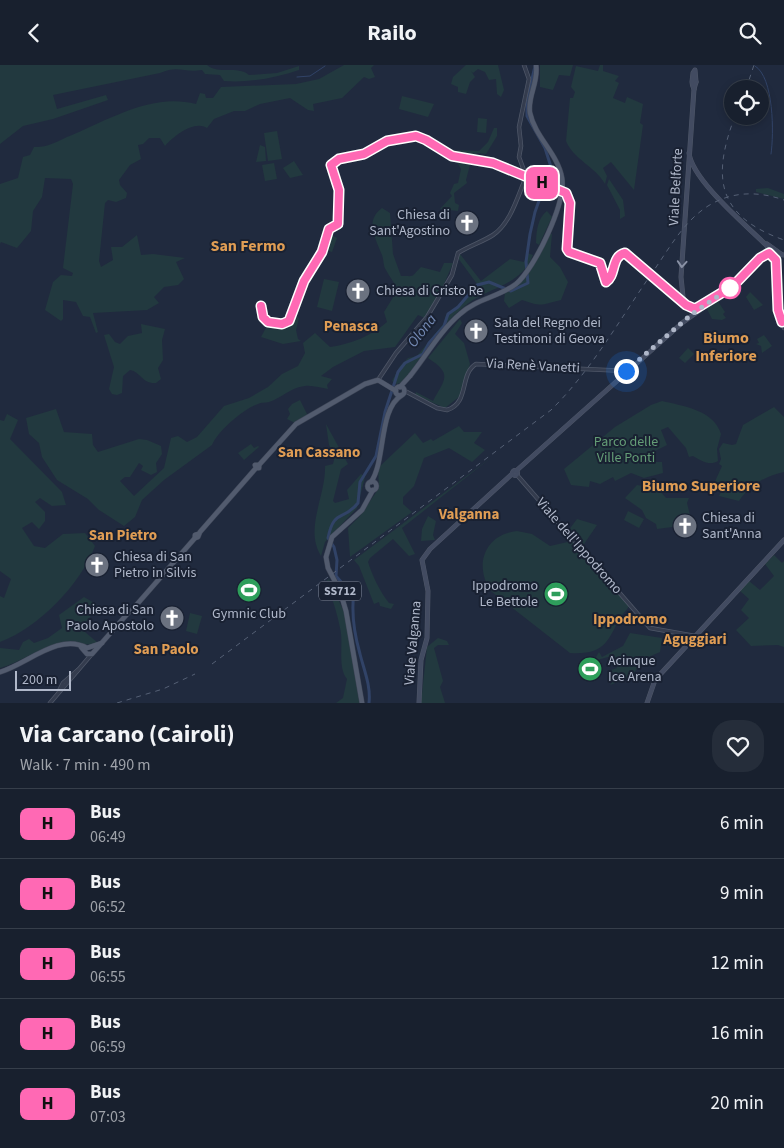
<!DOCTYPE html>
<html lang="en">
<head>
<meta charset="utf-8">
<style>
  body { margin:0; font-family:"Source Sans 3",sans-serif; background:#252d3a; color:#f1f3f6; height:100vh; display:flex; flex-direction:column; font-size:19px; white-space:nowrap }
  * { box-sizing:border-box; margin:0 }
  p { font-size:16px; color:#9fa3aa }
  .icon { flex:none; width:28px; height:28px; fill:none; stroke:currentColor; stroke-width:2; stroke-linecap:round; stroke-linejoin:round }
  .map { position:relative; height:638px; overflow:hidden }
  .panel { display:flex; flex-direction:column; background:#18202e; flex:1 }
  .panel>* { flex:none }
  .badge { padding:0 10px; border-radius:8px; font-size:18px; line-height:32px }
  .buttons { position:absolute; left:724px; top:15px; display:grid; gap:10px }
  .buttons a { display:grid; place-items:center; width:45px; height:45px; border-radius:50%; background:#18202e; box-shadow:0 2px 8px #0003,0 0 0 1px #363e4a; font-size:25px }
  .scale { position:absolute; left:15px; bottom:12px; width:56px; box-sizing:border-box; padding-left:5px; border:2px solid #afb7c9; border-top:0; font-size:14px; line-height:18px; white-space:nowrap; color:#afb7c9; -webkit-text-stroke:4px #192132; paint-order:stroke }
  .you { position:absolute; width:25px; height:25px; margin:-12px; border:4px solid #fff; border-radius:50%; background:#1a73e8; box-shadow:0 0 0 8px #1a73e833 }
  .map>.badge { position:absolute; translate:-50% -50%; box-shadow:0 0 0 2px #fff }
  .round { display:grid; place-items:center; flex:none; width:52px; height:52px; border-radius:20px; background:#252d3a }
  .summary { display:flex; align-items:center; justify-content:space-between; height:85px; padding:0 20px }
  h1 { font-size:24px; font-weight:700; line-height:38px }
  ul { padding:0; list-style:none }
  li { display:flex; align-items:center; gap:15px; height:70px; padding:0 20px; border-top:1px solid #363e4a }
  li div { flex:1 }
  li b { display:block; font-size:19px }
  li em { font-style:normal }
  li .badge { min-width:55px; font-weight:700; text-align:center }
  header { display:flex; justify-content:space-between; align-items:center; height:65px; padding:0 20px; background:#18202e; font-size:22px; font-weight:700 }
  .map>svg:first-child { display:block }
  .green { fill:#22393f }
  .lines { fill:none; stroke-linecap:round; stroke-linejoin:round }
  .stream { stroke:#314367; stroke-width:1 }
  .river { stroke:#314367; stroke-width:3 }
  .tertiary-casing { stroke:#4f5768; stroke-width:4.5 }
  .secondary-casing { stroke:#4f5768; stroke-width:5 }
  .primary-casing { stroke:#3d4556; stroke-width:5.5 }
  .tertiary { stroke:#343c4e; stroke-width:3 }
  .secondary { stroke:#424b61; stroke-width:4 }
  .primary { stroke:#525b6e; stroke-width:4.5 }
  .rail { stroke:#556075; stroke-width:1; stroke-dasharray:5 5; stroke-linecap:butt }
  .primary-bridge-casing { stroke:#3d4556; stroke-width:5.5; stroke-linecap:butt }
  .primary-bridge { stroke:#525b6e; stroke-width:4.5 }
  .oneway { stroke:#8991a5 }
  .line-casing { stroke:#fff; stroke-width:11 }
  .line { stroke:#ff69b4; stroke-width:8 }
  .walk { stroke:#afb7c9; stroke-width:5; stroke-dasharray:0 9 }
  .stop-dot { fill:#fff; stroke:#ff69b4; stroke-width:2.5 }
  .labels { text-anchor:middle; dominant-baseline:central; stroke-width:4; stroke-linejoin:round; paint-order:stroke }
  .shield { fill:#192132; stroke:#828a9c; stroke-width:1 }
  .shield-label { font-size:12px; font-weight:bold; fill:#afb7c9 }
  .street-label { font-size:14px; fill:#afb7c9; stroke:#192132 }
  .poi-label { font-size:14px; fill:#afb7c9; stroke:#192132; text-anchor:start }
  .park-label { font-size:14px; fill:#649d76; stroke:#192132 }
  .neighbourhood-label { font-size:15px; font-weight:bold; fill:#e09d54; stroke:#192132 }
  .water-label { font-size:15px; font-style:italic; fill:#748ab4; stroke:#192132 }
  .quarter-label { font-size:16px; font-weight:bold; fill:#e09d54; stroke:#192132 }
</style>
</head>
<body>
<header><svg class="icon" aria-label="back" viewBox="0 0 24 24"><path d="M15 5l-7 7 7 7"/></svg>Railo<svg class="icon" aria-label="search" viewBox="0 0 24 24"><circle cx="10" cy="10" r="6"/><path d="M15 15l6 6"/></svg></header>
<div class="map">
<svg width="784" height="638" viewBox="0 0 784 638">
  <rect width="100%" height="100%" fill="#202a3e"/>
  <g class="green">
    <path d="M 0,0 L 207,0 C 219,10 237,0 249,10 L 277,8 L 299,1 L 299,5 C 275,13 249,18 224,16 L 220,10 L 205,9 L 202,5 C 183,8 179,0 160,8 L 53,30 L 57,44 L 106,30 L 108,35 L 53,54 L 23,61 L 0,79 Z"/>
    <path d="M 344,0 L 374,0 L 371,3 L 375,12 L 369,14 L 364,12 L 342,33 L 313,39 L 314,46 L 308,45 L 290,33 L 260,39 L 245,46 L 234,46 L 214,54 L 207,63 C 194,55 174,71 165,81 L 160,73 L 149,73 L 143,79 L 138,80 L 141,94 L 130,100 L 119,115 L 120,120 L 127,128 L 126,133 L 116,137 L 108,135 L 105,138 L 99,196 L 101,202 L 113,195 L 111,182 L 122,182 L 137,170 L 141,190 L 153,189 L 185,193 L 176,197 L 184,214 L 178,220 L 164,222 L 154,232 L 159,238 L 147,245 L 93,248 L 98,267 L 96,268 L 90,252 L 83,251 L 76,237 L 63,235 L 63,254 L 61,256 L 45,245 L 53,217 L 61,210 L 72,211 L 73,208 L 63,203 L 73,119 L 71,114 L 45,113 L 42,132 L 33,146 L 31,166 L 17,183 L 1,177 L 0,179 L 0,119 L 18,113 L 23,92 L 30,90 L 34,82 C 45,83 57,77 67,72 C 107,56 151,27 196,39 L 200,28 L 205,29 L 206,33 L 213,33 L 221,22 L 296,19 L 319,14 Z"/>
    <path d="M 466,0 L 498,0 L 504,25 L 501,32 L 497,29 L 496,14 L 489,15 L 485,7 L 478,4 L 473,8 L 471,6 L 475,12 L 470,17 L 466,29 L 458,27 L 458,22 L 451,19 L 453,12 Z"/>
    <path d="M 540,0 L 573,0 L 570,11 L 559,10 L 553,25 L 540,22 Z"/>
    <path d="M 600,0 L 603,0 L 603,6 L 619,11 L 615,16 L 619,18 L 613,33 L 625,38 L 627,32 L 643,39 L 640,58 L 643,60 L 634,125 L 611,97 L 603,103 L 607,111 L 605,119 C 595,101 574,95 566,76 L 570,33 L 573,33 L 575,27 L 571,22 L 576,1 L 598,6 Z"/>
    <path d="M 402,31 L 434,39 L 428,52 L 399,44 Z"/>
    <path d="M 478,53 L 487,54 L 486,68 L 477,67 Z"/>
    <path d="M 494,63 L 497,63 L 497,71 L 486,89 L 477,88 L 474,93 L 452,90 L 434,77 L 453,85 L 479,86 L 488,77 Z"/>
    <path d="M 277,66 L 282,94 L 268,96 L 264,68 Z"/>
    <path d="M 260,80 L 265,82 L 266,96 L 256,97 Z"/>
    <path d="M 294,96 L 303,110 L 290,113 L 283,103 Z"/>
    <path d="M 457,97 L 470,100 L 466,115 L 467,118 L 454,128 L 455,138 L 459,140 L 458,146 L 440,144 L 452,131 L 450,128 L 454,119 L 458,118 L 461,104 Z"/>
    <path d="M 274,98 L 277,114 L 265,116 L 262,100 Z"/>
    <path d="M 609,114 L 623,135 L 625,151 L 620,154 L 620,145 L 607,120 Z"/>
    <path d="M 768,123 L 784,129 L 784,134 L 756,127 L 756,124 Z"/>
    <path d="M 382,143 L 390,148 L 393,189 L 401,211 C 416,211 410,213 421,202 L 440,207 L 444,198 L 453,198 L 441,226 L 425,253 L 418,250 L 395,282 L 364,286 L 333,302 L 321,311 L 332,314 L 327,320 L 328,324 C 321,323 312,320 305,321 C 289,323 282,333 269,337 C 266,338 261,337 258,339 C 244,343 217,367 212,380 L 164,415 L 142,435 L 135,452 L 124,461 L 99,445 L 88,434 L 57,415 L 42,392 L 39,378 L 29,369 L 26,353 L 56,344 L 64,367 L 92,369 L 93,380 L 98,387 L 139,374 L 147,375 L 161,381 L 162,389 L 156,398 L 157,407 L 151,410 L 141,405 L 143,401 L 139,398 L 130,412 L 125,412 L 120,416 L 134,431 L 164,403 L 171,373 L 178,371 L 187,377 L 197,372 L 224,341 L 249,333 L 268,322 L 282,309 L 298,301 L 305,288 L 303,278 L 315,268 L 330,282 C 351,279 371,271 387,257 L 384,247 L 397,226 C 395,217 390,213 386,205 C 383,201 384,195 382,190 C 376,174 364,156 382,143 Z"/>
    <path d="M 547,146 L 552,152 L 539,180 L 536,178 C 536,167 538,152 547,146 Z"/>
    <path d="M 549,168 L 552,169 L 550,192 L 560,202 L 568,217 L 561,235 C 541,240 542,242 522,235 L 509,243 L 504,236 L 505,228 C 530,214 538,193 549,168 Z"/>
    <path d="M 331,170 L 337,173 L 332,187 L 326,185 Z"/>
    <path d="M 527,188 L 533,190 C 522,218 496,221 473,235 C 446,252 423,291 403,317 L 397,319 L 392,316 L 400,301 L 408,293 L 417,291 L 444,258 L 446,250 L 457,242 L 477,219 L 458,193 L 460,189 L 481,216 L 510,194 L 524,197 Z"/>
    <path d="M 324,214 L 339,217 L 332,246 L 317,242 Z"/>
    <path d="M 750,227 L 763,240 L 754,245 L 746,232 Z"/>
    <path d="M 717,235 L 725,247 L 723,249 L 726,253 L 722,255 L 712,254 L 706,242 Z"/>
    <path d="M 293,250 L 299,253 L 296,265 L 298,274 L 301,276 L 283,279 L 261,272 L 268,259 L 287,259 Z"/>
    <path d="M 460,254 L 462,258 L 455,269 L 464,278 L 470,299 L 460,331 L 445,343 L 415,330 L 416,327 L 433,336 C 445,314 453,309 428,293 Z"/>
    <path d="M 141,259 L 165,264 L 162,275 L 163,295 L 158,303 L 161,314 L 156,318 C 142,319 141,307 130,305 L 123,311 L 122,328 L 117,330 L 112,329 L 109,324 L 114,302 L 104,270 L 109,269 L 115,277 L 120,279 L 128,271 L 142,268 Z"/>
    <path d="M 764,270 L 772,281 L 762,288 L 761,281 L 756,279 L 759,278 L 757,274 Z"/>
    <path d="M 688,283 L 694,289 L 685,298 L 679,293 Z"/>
    <path d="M 300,335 L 308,351 L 295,358 L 287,354 L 290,349 L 288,344 L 292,339 Z"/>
    <path d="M 662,336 C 683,341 714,345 721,369 L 717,384 L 718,396 C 710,401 701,396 693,391 L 689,392 L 686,383 L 668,362 L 661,365 L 667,380 L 651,388 L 654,397 L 662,397 L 663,408 L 644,413 L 631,408 L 615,416 L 613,412 L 600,419 L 590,416 L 589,422 L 571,420 L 564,404 L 615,362 L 651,340 Z"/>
    <path d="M 774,342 L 784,352 L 784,407 C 765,411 750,420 739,436 L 719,431 L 721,427 L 712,423 L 722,401 L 719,399 L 721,394 L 719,384 L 723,378 L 732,380 L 736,379 L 743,360 Z"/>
    <path d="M 7,349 L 18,355 L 10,374 L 62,427 L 66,440 L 52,441 L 40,433 L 35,437 L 45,447 L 45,456 L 39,464 L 32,457 L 22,463 L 34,481 L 45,483 L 63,469 L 85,468 L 95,481 C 81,519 38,563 0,577 L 0,531 L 4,533 L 11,514 L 0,506 L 0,355 L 4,356 Z"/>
    <path d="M 326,359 L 348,399 L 341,404 L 333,436 L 335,438 L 349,434 L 347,425 L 361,409 L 365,412 L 357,443 L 325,477 L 321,491 C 304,463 326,432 325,401 L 333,399 L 335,391 L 329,380 Z"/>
    <path d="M 459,361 L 464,367 L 482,367 L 474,378 L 485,385 L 472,397 L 449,383 L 424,393 L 414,421 L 403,432 L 403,439 L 412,447 L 350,492 L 348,463 L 360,451 L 379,423 L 378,403 L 415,368 L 423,378 L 431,374 L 433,376 Z"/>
    <path d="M 251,379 L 254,383 L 258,381 L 259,382 L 244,395 L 238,388 Z"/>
    <path d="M 492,392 L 402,463 L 415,489 L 409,491 L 393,474 L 370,493 L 368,497 C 372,510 380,527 389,538 L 394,539 L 391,544 L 380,541 L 379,537 L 374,539 L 359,501 L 354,495 Z"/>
    <path d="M 652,417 L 666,433 L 689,433 L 687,438 L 690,450 L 680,461 L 657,464 L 656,459 L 646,453 L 642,445 L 625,433 L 637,420 L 649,422 Z"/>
    <path d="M 628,446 L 644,454 L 639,463 L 624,455 Z"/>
    <path d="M 428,451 L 436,456 L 433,470 L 435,475 L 421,476 L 422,464 Z"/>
    <path d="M 577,454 L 597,460 L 582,482 L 568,466 Z"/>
    <path d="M 517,466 L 532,469 L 550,481 L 572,476 L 629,541 C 627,545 625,546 622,550 C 607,575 607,590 570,588 L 492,527 C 473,502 484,469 517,466 Z"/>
    <path d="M 774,490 L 782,498 L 784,496 L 784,582 L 778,580 L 751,581 L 736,565 L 749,553 L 741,545 L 749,534 L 740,526 L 749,516 L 760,525 L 774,511 L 765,499 Z"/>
    <path d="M 329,514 L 344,547 L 360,638 L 336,638 L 343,633 L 347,614 C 337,602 344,577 340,563 C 337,548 332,531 325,517 Z"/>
    <path d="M 84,532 L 96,539 L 97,544 L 82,561 L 85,567 L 98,578 C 87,582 71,576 59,579 C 37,584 21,597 0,603 L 0,583 L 19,585 L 23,577 L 29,574 L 34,578 L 48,573 L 62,563 L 59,550 Z"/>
    <path d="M 190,548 L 202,551 L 197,569 L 186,566 Z"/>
    <path d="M 630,568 L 662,573 L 660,587 L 644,594 L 631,612 L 610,620 L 613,616 L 611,605 L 617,603 L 612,591 L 597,595 L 596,592 L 599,587 L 602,592 L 623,581 Z"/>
    <path d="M 438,573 L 447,576 L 449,580 L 438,580 L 434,583 L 443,616 L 440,622 L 445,638 L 421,638 L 427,582 Z"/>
  </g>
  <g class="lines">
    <g class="stream">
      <path d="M 755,1 C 774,12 774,69 771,89"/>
      <path d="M 297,12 L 310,11 L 325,1"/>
    </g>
    <path class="river" d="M 369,638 C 371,621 364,605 360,589 C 354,568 351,548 354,527 L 342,518 L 336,511 L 337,495 L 334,482 L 328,473 C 334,443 343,457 358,438 L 360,417 L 376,391 L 385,347 L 398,307 L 405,298 L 423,289 L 429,278 L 444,261 L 448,249 L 458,242 L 477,220 L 489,217 L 511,226 L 528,218 L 526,197 L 530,169 L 535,147 L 551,102 L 545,83 L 527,51 L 527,35 L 535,1"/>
    <defs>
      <g id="tertiary">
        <path d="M 524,0 L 529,14 L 519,62 L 521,81 L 519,92 L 526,111"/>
        <path d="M 331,100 L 339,94 L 364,89 L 387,76 L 416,71 L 426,75 L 451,91 L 493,98 L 566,128 L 570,138 L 567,184 L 600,198 L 603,203 L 604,216 L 610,214 L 619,191 L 625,188 L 681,235"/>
        <path d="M 770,189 C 784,200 774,245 784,263"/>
        <path d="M 378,315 L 396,288 L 427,252 L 452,210 L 458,188 C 469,181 482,177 493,170 C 511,158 518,130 526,112"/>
        <path d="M 405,326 L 437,343 L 447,345 C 470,338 459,309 476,299 L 627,306"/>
        <path d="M 517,410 L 650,563 L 695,571"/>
        <path d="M 59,626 L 63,618 L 78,605"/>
        <path d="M 50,638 L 91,590"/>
      </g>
      <g id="secondary">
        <path d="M 692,17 L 696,17 L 695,5 L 693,8 L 692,17 C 692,19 693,22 694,24"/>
        <path d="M 696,17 L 694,24 L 681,212 L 683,232 L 681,235 L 691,244 L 698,242"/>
        <path d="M 767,179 L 781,189"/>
        <path d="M 764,190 L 769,188 L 784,190"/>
        <circle cx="515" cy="408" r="2.5"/>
        <path d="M 516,406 L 682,258 L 733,221 L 768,184 L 767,181 C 747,161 692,115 689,88"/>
        <path d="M 419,638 L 421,595 L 427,573 L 428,526 L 422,495 L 430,484 L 512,409"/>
        <path d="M 647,638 L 655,615 L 784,475"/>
      </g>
      <g id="primary">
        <circle cx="400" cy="326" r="4.5"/>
        <path d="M 400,322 L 410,311"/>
        <path d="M 259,400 L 296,359 L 365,319 L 378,315 L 396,326"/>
        <circle cx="372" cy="421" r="4.5"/>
        <path d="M 371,417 C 386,396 378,344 402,330"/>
        <path d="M 198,469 L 195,470 L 195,473 L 198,472 L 200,467 L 256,403 L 255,400 L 259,400 L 259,403 L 256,403"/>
        <path d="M 132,545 L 195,473"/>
        <path d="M 81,582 L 87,589 L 92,589 L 129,547"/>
        <path d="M 0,607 C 26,600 59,567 87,583 L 102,578"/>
        <path d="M 362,638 L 346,546 L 340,526 L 328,503 L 326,492 L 332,472 L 362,445 L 373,425"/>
      </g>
    </defs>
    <use href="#tertiary" class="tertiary-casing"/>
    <use href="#secondary" class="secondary-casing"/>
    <use href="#primary" class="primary-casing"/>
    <use href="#tertiary" class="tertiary"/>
    <use href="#secondary" class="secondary"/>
    <use href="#primary" class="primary"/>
    <g class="rail">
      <path d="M 746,24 L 754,0"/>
      <path d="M 735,51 C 712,112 716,151 784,175"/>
      <path d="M 212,599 L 551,345 C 591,306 620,254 652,208 C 669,184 683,157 708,141 C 732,126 758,126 784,135"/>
      <path d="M 117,638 L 163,624 L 195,609"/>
    </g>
    <defs>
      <path id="primary-bridge" d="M 410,311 C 426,291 440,266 460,249 C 476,234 499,232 516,219 C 535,203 566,138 562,113 C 558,89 535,72 530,48 C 527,32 539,17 536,0"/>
    </defs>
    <use href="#primary-bridge" class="primary-bridge-casing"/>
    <use href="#primary-bridge" class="primary-bridge"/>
  </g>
  <defs><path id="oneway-chevron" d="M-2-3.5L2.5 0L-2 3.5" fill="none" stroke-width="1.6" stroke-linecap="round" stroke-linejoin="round" transform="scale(1.25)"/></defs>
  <use class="oneway" href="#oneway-chevron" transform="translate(682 199) rotate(94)"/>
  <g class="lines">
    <defs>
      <path id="line" d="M 261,241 L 263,252 L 268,257 L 282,259 L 289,256 L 304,216 L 322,187 L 329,164 L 338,159 L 339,125 L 331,100 L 339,94 L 364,89 L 387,76 L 416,71 L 426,75 L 452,91 L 493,98 L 566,128 L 570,138 L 567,184 L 569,187 L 600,198 L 606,217 C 616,211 611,191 625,188 L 686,240 L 695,244 L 733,221 L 760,193 L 769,188 L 776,195 L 778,245 L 782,257 L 784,255"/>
    </defs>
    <use href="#line" class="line-casing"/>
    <use href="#line" class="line"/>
    <path class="walk" d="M 626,306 L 692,249 L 730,223"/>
  </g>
  <defs>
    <symbol id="church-disc" viewBox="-11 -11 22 22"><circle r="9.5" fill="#6b7280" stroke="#192132"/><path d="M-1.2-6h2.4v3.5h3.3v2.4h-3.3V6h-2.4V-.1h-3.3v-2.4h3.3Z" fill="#fff"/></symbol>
    <symbol id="stadium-disc" viewBox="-11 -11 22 22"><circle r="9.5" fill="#2e9e5b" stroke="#192132"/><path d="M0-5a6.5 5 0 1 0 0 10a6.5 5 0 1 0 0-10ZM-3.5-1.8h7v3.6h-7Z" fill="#fff"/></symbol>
  </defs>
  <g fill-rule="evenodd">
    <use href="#church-disc" x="453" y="144" width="28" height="28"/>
    <use href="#church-disc" x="344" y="212" width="28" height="28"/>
    <use href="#church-disc" x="462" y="252" width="28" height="28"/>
    <use href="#church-disc" x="671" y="447" width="28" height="28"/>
    <use href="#church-disc" x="83" y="486" width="28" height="28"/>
    <use href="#stadium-disc" x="235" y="511" width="28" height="28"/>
    <use href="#stadium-disc" x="542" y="515" width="28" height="28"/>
    <use href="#church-disc" x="158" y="539" width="28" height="28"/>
    <use href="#stadium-disc" x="576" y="590" width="28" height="28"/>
  </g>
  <circle class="stop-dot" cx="730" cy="223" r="10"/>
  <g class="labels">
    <rect class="shield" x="319" y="516.5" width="42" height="19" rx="4"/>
    <g class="shield-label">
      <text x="340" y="526">SS712</text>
    </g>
    <g class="street-label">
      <text transform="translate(676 122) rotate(-87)">Viale Belforte</text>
      <text transform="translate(533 301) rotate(3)">Via Renè Vanetti</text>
      <text transform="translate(579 481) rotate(49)">Viale dell'Ippodromo</text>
      <text transform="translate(413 578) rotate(-85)">Viale Valganna</text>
    </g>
    <g class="poi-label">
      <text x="450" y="150" text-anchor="end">Chiesa di<tspan x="450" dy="16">Sant'Agostino</tspan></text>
      <text x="376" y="226">Chiesa di Cristo Re</text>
      <text x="494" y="258">Sala del Regno dei<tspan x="494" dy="16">Testimoni di Geova</tspan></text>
      <text x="702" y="453">Chiesa di<tspan x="702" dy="16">Sant'Anna</tspan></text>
      <text x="114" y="492">Chiesa di San<tspan x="114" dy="16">Pietro in Silvis</tspan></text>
      <text x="538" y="521" text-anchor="end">Ippodromo<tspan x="538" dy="16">Le Bettole</tspan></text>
      <text x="154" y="545" text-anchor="end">Chiesa di San<tspan x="154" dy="16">Paolo Apostolo</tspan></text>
      <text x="249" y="549" text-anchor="middle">Gymnic Club</text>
      <text x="608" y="596">Acinque<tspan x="608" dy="16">Ice Arena</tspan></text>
    </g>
    <g class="park-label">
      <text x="626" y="377">Parco delle<tspan x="626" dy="16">Ville Ponti</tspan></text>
    </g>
    <g class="neighbourhood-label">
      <text x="351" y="261">Penasca</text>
      <text x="319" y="387">San Cassano</text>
      <text x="469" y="449">Valganna</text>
      <text x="123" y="470">San Pietro</text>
      <text x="630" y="554">Ippodromo</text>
      <text x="695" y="574">Aguggiari</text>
      <text x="166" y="584">San Paolo</text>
    </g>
    <g class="water-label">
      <text transform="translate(422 266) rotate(-52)">Olona</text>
    </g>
    <g class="quarter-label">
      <text x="248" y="181">San Fermo</text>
      <text x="726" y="273">Biumo<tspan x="726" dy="18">Inferiore</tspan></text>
      <text x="701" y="421">Biumo Superiore</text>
    </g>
  </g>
</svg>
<div class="buttons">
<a><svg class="icon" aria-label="locate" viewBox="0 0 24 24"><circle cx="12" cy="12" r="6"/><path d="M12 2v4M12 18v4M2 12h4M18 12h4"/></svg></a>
</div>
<div class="scale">200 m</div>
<div class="you" style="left:626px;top:306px"></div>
<b class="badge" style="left:542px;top:118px;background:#ff69b4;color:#111">H</b>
</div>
<section class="panel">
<div class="summary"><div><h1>Via Carcano (Cairoli)</h1><p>Walk · 7 min · 490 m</p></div><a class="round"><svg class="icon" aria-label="heart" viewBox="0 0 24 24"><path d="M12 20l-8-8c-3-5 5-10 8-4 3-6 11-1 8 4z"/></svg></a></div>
<ul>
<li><span class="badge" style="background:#ff69b4;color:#111">H</span><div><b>Bus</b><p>06:49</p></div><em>6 min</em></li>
<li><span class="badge" style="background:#ff69b4;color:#111">H</span><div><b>Bus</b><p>06:52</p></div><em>9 min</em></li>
<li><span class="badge" style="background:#ff69b4;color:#111">H</span><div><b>Bus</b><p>06:55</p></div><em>12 min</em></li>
<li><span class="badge" style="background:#ff69b4;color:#111">H</span><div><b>Bus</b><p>06:59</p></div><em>16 min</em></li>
<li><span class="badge" style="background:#ff69b4;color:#111">H</span><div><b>Bus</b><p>07:03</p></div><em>20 min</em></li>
</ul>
</section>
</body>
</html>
